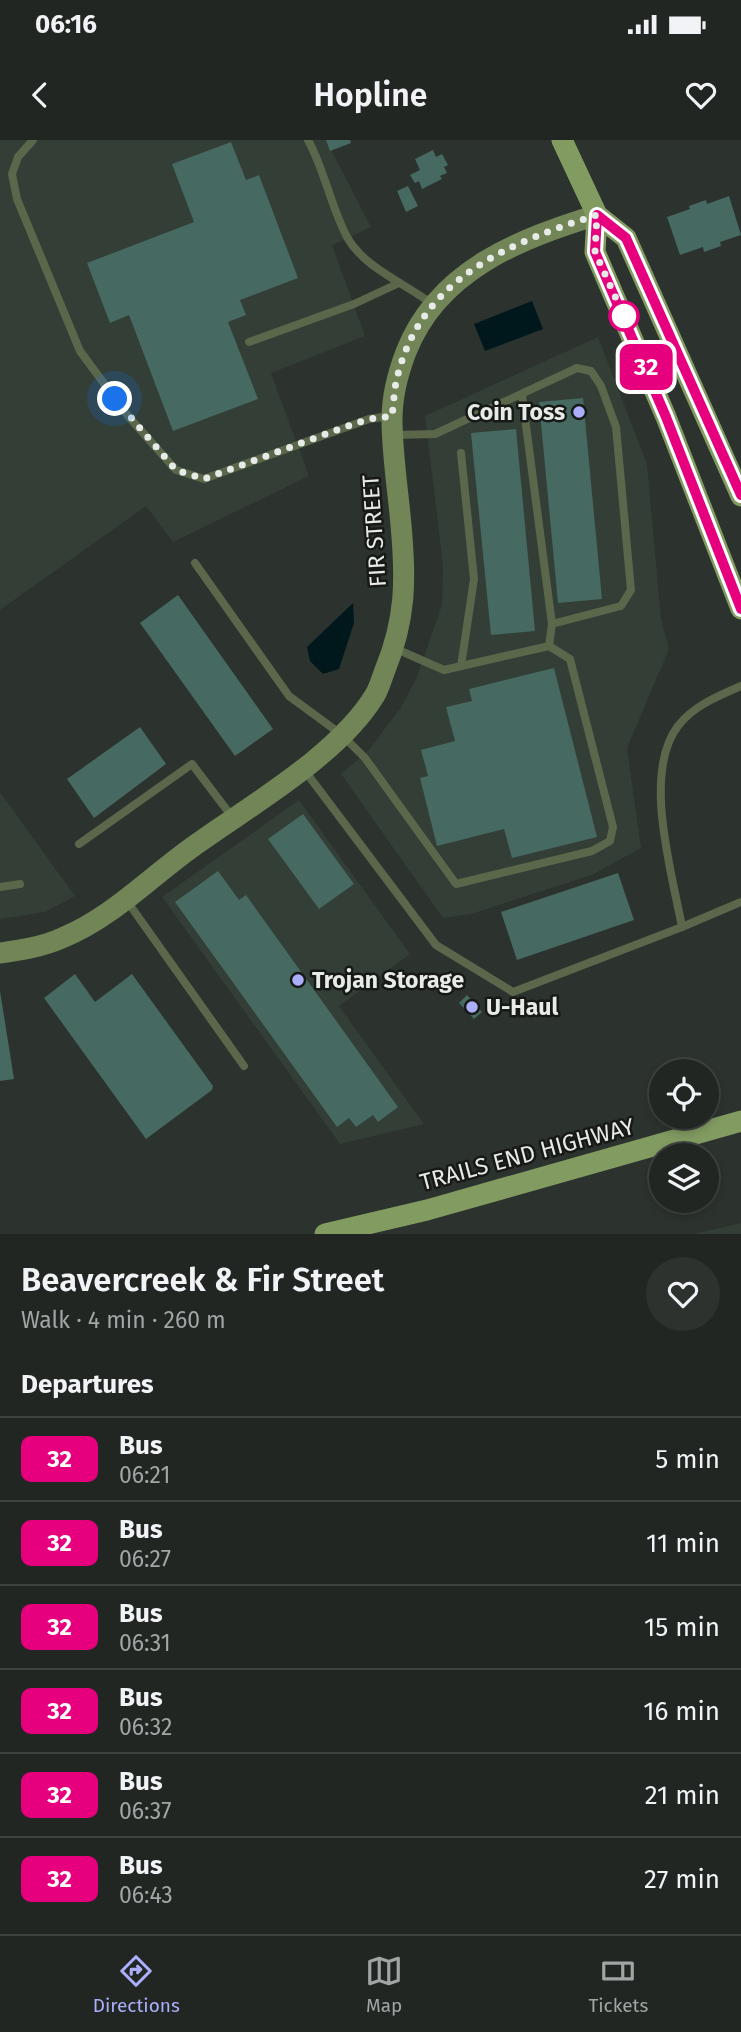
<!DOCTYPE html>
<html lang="en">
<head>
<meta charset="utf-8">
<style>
  body { margin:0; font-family:"Fira Sans",sans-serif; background:#2d322f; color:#f1f3f6; height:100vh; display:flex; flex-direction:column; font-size:26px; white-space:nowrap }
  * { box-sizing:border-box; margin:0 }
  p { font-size:23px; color:#a2a5a5 }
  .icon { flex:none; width:38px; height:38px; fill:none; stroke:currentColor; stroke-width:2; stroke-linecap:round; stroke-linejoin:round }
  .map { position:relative; height:1094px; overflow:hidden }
  .side { display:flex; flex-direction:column; background:#212622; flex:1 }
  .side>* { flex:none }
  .badge { padding:0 14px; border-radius:10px; font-size:24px; line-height:46px }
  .fabs { position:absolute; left:649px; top:919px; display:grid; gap:14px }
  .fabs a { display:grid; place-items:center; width:70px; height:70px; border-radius:50%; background:#212622; box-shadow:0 4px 10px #0003,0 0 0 2px #3e4340; font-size:35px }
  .you { position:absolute; width:35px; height:35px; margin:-18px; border:5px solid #fff; border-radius:50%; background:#1a73e8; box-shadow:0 0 0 10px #1a73e833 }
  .map>.badge { position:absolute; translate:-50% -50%; box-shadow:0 0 0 4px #fff }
  h2 { padding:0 21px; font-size:26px; line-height:63px }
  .round { display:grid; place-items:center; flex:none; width:74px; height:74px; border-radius:37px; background:#2d322f }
  .headline { display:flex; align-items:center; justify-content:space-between; height:119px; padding:0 21px }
  h1 { font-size:33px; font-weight:600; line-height:52px }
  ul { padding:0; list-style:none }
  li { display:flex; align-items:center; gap:21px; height:84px; padding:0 21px; border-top:2px solid #3e4340 }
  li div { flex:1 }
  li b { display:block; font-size:26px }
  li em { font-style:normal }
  li .badge { min-width:77px; font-weight:700; text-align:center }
  .status { display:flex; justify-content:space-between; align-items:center; height:49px; padding:0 35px; background:#212622; direction:ltr }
  .status svg { height:19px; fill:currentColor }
  header { display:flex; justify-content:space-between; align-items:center; height:91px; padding:0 21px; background:#212622; font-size:32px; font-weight:600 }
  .menu { display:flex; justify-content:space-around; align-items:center; height:98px; border-top:2px solid #3e4340; background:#212622; font-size:19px; color:#a2a5a5 }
  .menu a { display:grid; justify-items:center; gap:4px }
  .menu .on { color:#abaffb }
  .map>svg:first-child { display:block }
  .built { fill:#333e36 }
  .water { fill:#00181b }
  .building { fill:#466961 }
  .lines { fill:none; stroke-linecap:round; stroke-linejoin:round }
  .lane { stroke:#5a674a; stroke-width:8 }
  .secondary { stroke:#718557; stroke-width:21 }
  .primary { stroke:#829b61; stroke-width:21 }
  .line-casing { stroke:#fff; stroke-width:16 }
  .line { stroke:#e6007e; stroke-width:10 }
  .walk { stroke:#e7ebe8; stroke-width:7; stroke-dasharray:0 12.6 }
  .stop-dot { fill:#fff; stroke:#e6007e; stroke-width:3.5 }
  .poi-dot { fill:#abaffb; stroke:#171917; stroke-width:2.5 }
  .labels { text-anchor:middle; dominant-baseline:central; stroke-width:5; stroke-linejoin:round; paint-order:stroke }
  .poi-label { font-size:23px; font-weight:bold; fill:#e7ebe8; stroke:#171917; text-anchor:start }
  .street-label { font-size:23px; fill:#e7ebe8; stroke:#171917 }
</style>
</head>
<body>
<div class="status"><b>06:16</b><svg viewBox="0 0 49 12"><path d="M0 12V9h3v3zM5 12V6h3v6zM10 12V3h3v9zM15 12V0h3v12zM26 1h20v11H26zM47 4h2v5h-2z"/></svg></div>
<header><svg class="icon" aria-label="back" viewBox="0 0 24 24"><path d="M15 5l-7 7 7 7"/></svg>Hopline<svg class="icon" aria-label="heart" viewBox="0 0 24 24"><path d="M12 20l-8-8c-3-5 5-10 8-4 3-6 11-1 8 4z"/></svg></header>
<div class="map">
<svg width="741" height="1094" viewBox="0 0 741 1094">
  <rect width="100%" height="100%" fill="#2c322e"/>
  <g class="built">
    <path d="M 0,0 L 326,0 L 371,87 L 332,105 L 365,196 L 271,233 L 309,336 L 173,402 L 146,366 L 0,470 Z"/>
    <path d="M 598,197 L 647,324 L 661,479 L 669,509 L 627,608 L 641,708 L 592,735 L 471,774 L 443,778 L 341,634 L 369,610 L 401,567 L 417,537 L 442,465 L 443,425 L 425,276 Z"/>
    <path d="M 0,652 L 75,756 L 45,772 L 0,779 Z"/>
    <path d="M 299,660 L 410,814 L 339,866 L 424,984 L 340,1004 L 162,757 Z"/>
    <path d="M 741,1083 L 741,1094 L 694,1094 Z"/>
  </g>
  <g class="water">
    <path d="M 532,161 L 543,189 L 485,211 L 474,184 Z"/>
    <path d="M 353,463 L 354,483 L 339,529 L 323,534 L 310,521 L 307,507 Z"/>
  </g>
  <g class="building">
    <path d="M 326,0 L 350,0 L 351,3 L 330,11 Z"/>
    <path d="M 231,2 L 246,40 L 259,35 L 298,138 L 240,160 L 246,175 L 228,182 L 258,259 L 173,291 L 129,175 L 110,183 L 87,123 L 194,82 L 172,24 Z"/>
    <path d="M 433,10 L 436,17 L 442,14 L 448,25 L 444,27 L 447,33 L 440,36 L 442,39 L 422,49 L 419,41 L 415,43 L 410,35 L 420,30 L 415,19 Z"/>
    <path d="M 408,46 L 418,66 L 406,72 L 397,51 Z"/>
    <path d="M 729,56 L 741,95 L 720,102 L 721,106 L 704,112 L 703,107 L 680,115 L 667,77 L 690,69 L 689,66 L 706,60 L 707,64 Z"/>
    <path d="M 583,258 L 602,459 L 558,463 L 539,262 Z"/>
    <path d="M 516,289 L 535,491 L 491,495 L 471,293 Z"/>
    <path d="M 178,455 L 273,589 L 235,616 L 140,483 Z"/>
    <path d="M 554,528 L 597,697 L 512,718 L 504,689 L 437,706 L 420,638 L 428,636 L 421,610 L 455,601 L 446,567 L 472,561 L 469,549 Z"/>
    <path d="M 140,587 L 166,624 L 94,678 L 67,639 Z"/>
    <path d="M 303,674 L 354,744 L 319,769 L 268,699 Z"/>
    <path d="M 218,731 L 239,760 L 246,755 L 398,967 L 378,982 L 373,975 L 356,987 L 349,978 L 337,987 L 175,762 Z"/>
    <path d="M 618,733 L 634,780 L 517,820 L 501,772 Z"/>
    <path d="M 75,834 L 95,862 L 132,834 L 213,946 L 212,950 L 146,999 L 44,858 Z"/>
    <path d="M 0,851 L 14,939 L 0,941 Z"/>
    <path d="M 467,855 L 482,872 L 474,879 L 459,863 Z"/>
  </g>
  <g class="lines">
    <g class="lane">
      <path d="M 33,0 L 18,17 L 12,34 L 17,59 L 80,211 L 128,276 L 176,330 L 204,339 L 369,279 L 389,276"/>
      <path d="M 308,0 C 325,31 331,67 347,97 C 363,127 406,144 432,164"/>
      <path d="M 249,202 L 354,164 L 399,143"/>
      <path d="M 522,255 L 552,484"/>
      <path d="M 393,295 L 435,294 L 577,228 L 591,231 L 601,246 L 616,287 L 631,450 L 621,466 L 552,484 L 549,506"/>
      <path d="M 461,313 L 474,439 L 461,526"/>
      <path d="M 195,423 L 289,556 L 342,595 L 365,618 L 456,744 L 592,711 L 610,701 L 613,687 L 570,519 L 549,506 L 444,530 L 394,508"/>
      <path d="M 305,631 L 436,805 L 513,852 L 682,787 C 672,733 642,633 678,586 C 693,566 718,556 741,546"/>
      <path d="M 79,704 L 192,624 L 233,678"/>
      <path d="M 0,747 L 20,744"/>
      <path d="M 127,761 L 244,926"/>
      <path d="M 682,787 L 741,762"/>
    </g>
    <path class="secondary" d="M 0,813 C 21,810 42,807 62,798 C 114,777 155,732 201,701 C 256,662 340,613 375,555 C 379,548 382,538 385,530 C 406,479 406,439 401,385 C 398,350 392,314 392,279 C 392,256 398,233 406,212 C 438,130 519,99 597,75"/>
    <g class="primary">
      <path d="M 562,0 L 597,75 L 626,98 L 741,356"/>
      <path d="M 597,75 L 595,112 L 666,277 L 741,469"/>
      <path d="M 325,1094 L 427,1070 L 741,981"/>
    </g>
  </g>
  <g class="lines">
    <defs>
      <path id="line" d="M 741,355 L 626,98 L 597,75 L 595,112 L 666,277 L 741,469"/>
    </defs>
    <use href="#line" class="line-casing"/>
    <use href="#line" class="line"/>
    <path class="walk" d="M 115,259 L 176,330 L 204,339 L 345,287 L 369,279 L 392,276 C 394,262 394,247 398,234 C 423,137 511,102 597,75 L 595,112 L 624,176"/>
  </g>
  <circle class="stop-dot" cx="624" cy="176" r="14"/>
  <g class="poi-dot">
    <circle cx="579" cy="272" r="7"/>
    <circle cx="298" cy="840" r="7"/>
    <circle cx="472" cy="867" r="7"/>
  </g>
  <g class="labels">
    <g class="poi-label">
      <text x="565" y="272" text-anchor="end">Coin Toss</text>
      <text x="312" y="840">Trojan Storage</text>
      <text x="486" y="867">U-Haul</text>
    </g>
    <g class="street-label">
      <text transform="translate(374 391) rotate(-94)">FIR STREET</text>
      <text transform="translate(527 1014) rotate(-15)">TRAILS END HIGHWAY</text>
    </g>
  </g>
</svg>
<div class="fabs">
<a><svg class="icon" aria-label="locate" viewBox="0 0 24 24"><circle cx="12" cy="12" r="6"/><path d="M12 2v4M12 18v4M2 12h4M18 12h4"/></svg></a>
<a><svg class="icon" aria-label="layers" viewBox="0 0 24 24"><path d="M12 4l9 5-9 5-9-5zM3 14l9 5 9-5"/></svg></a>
</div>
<div class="you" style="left:115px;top:259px"></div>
<b class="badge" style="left:646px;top:227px;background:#e6007e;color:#fff">32</b>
</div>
<section class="side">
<div class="headline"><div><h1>Beavercreek &amp; Fir Street</h1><p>Walk · 4 min · 260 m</p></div><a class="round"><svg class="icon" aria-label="heart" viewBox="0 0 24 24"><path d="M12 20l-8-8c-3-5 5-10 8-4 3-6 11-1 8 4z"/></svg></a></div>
<h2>Departures</h2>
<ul>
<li><span class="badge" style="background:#e6007e;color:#fff">32</span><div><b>Bus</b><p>06:21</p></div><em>5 min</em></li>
<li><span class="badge" style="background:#e6007e;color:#fff">32</span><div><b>Bus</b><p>06:27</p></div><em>11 min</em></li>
<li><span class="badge" style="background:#e6007e;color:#fff">32</span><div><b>Bus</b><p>06:31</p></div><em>15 min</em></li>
<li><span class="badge" style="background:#e6007e;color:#fff">32</span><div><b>Bus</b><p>06:32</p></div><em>16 min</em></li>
<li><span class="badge" style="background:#e6007e;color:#fff">32</span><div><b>Bus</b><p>06:37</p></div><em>21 min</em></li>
<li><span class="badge" style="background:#e6007e;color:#fff">32</span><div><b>Bus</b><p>06:43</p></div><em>27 min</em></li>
</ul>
</section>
<nav class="menu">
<a class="on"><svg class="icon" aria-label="directions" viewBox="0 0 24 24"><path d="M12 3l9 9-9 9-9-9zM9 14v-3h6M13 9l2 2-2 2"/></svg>Directions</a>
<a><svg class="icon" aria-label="map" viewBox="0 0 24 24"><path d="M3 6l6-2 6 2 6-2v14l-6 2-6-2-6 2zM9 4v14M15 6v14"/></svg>Map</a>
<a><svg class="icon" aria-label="tickets" viewBox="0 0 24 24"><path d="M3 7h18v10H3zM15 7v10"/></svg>Tickets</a>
</nav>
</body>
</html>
